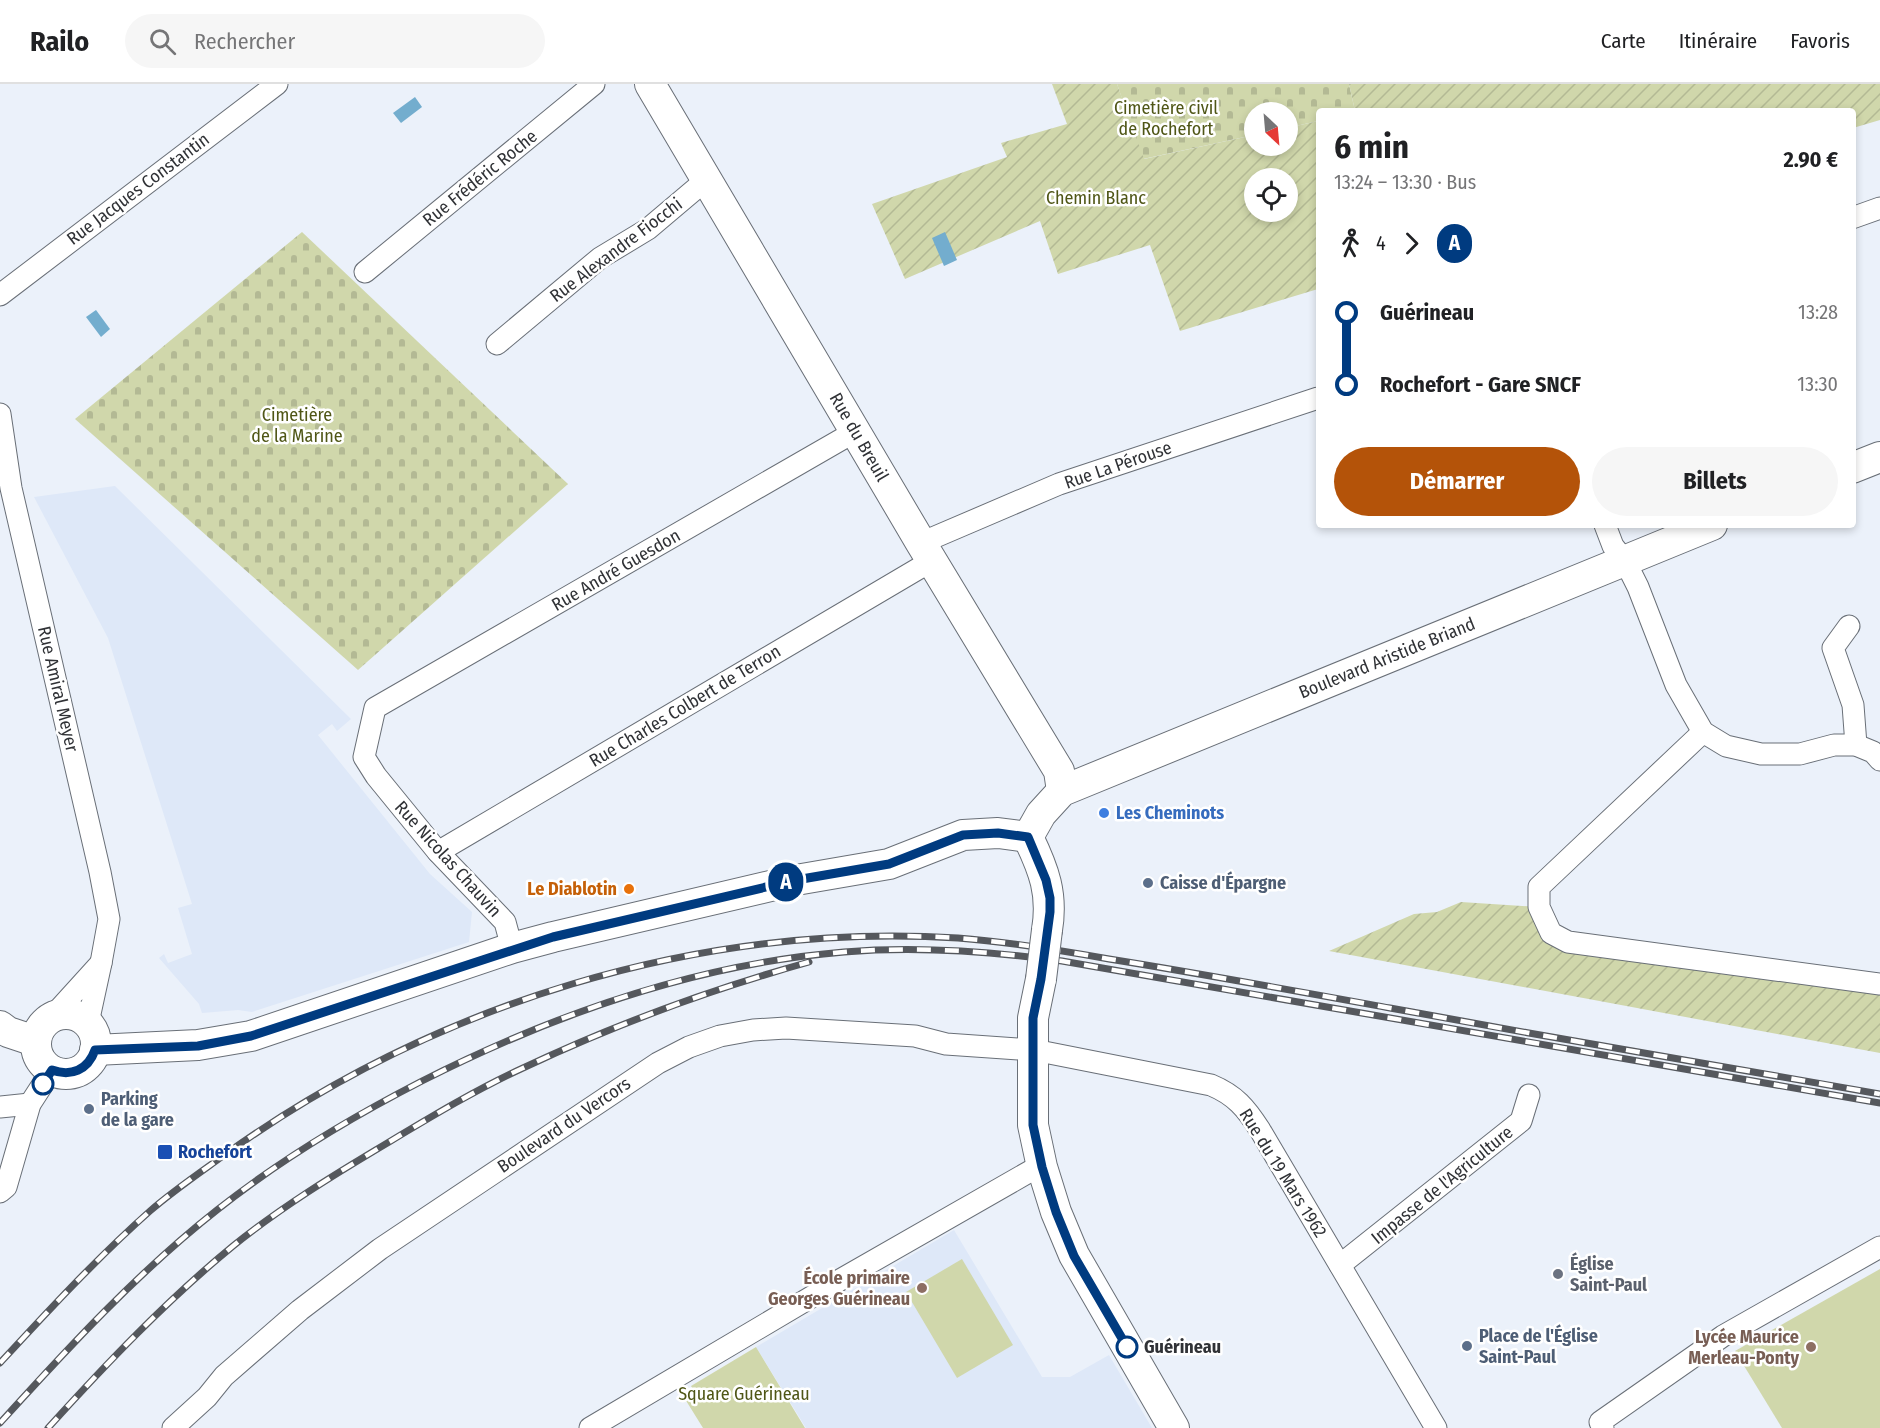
<!DOCTYPE html>
<html lang="fr">
<head>
<meta charset="utf-8">
<style>
  body { margin:0; font-family:"Fira Sans Condensed",sans-serif; background:#f6f6f6; color:#202124; height:100vh; display:flex; flex-direction:column; font-size:22px; white-space:nowrap }
  * { box-sizing:border-box; margin:0 }
  p { font-size:20px; color:#757577 }
  .icon { flex:none; width:33px; height:33px; fill:none; stroke:currentColor; stroke-width:2; stroke-linecap:round; stroke-linejoin:round }
  .map { position:relative; flex:1; overflow:hidden }
  .side { position:absolute; left:1316px; top:24px; width:540px; height:420px; display:flex; flex-direction:column; background:#fff; border-radius:6px; box-shadow:0 3px 9px #0003 }
  .side>* { flex:none }
  .badge { padding:0 12px; border-radius:20px; font-size:21px; line-height:39px }
  .needle { width:39px; rotate:154deg }
  .controls { position:absolute; left:1244px; top:18px; display:grid; gap:12px }
  .controls a { display:grid; place-items:center; width:54px; height:54px; border-radius:50%; background:#fff; box-shadow:0 3px 9px #0003; font-size:30px }
  .map>.badge { position:absolute; translate:-50% -50%; box-shadow:0 0 0 3px #fff }
  .legs { display:flex; align-items:center; gap:9px; height:66px; padding:0 18px; font-size:20px }
  .legs p { margin-inline-start:auto }
  .headline { display:flex; align-items:center; justify-content:space-between; height:102px; padding:0 18px }
  h1 { font-size:33px; font-weight:700; line-height:45px }
  .action { display:flex; gap:12px; margin-top:auto; padding:12px 18px }
  .action a { flex:1; height:69px; border-radius:36px; background:#b45309; color:#fff; font-size:24px; font-weight:700; line-height:69px; text-align:center }
  .action a+a { background:#f6f6f6; color:#202124 }
  ul { padding:0 18px; list-style:none }
  li { display:flex; align-items:center; gap:21px; height:72px; font-size:22px }
  li i { display:grid; place-items:center; width:9px; height:100%; margin:0 8px; background:currentColor }
  li i::after { content:''; width:15px; height:15px; margin:-8px; border:4px solid; border-radius:50%; background:#fff }
  li p { margin-inline-start:auto }
  li:first-child i { background:linear-gradient(#0000 50%,currentColor 0) }
  li:last-child i { background:linear-gradient(currentColor 50%,#0000 0) }
  header { display:flex; align-items:center; gap:36px; box-sizing:border-box; height:84px; padding:0 30px; background:#fff; border-bottom:2px solid #e0e0e0 }
  header strong { font-size:28px }
  nav { display:flex; gap:33px; margin-inline-start:auto; font-size:21px }
  .search { width:420px; height:54px; background:#f6f6f6; display:flex; align-items:center; gap:15px; box-sizing:border-box; padding:0 21px; border-radius:33px; color:#757577; font-size:22px }
  .map>svg:first-child { display:block }
  .built { fill:#dee8f8 }
  .green { fill:#d0d7ab }
  .cemetery { fill:url(#cemetery-stones) }
  .garden { fill:url(#garden-furrows); fill-rule:evenodd }
  .water { fill:#73adce }
  .lines { fill:none; stroke-linecap:round; stroke-linejoin:round }
  .street-casing { stroke:#696f77; stroke-width:23 }
  .secondary-casing { stroke:#696f77; stroke-width:32 }
  .street { stroke:#fff; stroke-width:21 }
  .secondary { stroke:#fff; stroke-width:30 }
  .rail-casing { stroke:#55585d; stroke-width:7 }
  .rail { stroke:#fff; stroke-width:4.5; stroke-dasharray:14; stroke-linecap:butt }
  .secondary-bridge-casing { stroke:#696f77; stroke-width:32; stroke-linecap:butt }
  .secondary-bridge { stroke:#fff; stroke-width:30 }
  .line-1-casing { stroke:#fff; stroke-width:14 }
  .line-1 { stroke:#003b80; stroke-width:9 }
  .shop-dot { fill:#3f7fe0; stroke:#fff; stroke-width:2 }
  .service-dot { fill:#5c6f8a; stroke:#fff; stroke-width:2 }
  .food-dot { fill:#e8710a; stroke:#fff; stroke-width:2 }
  .stop-1-dot { fill:#fff; stroke:#003b80; stroke-width:3 }
  .transit-dot { fill:#1a4fb4; stroke:#fff; stroke-width:2 }
  .worship-dot { fill:#6b7280; stroke:#fff; stroke-width:2 }
  .education-dot { fill:#8d6e63; stroke:#fff; stroke-width:2 }
  .labels { text-anchor:middle; dominant-baseline:central; stroke-width:5; stroke-linejoin:round; paint-order:stroke }
  .park-label { font-size:18px; fill:#4f5616; stroke:#fff }
  .street-label { font-size:18px; fill:#303236; stroke:#fff }
  .shop-label { font-size:18px; font-weight:bold; fill:#366cbe; stroke:#fff; text-anchor:start }
  .service-label { font-size:18px; font-weight:bold; fill:#4e5e75; stroke:#fff; text-anchor:start }
  .food-label { font-size:18px; font-weight:bold; fill:#c56008; stroke:#fff; text-anchor:end }
  .transit-label { font-size:18px; font-weight:bold; fill:#164399; stroke:#fff; text-anchor:start }
  .worship-label { font-size:18px; font-weight:bold; fill:#5b616d; stroke:#fff; text-anchor:start }
  .education-label { font-size:18px; font-weight:bold; fill:#785e54; stroke:#fff; text-anchor:end }
  .stop-label { font-size:18px; font-weight:bold; fill:#303236; stroke:#fff; text-anchor:start }
</style>
</head>
<body>
<header>
<strong>Railo</strong>
<div class="search"><svg class="icon" aria-label="search" viewBox="0 0 24 24"><circle cx="10" cy="10" r="6"/><path d="M15 15l6 6"/></svg>Rechercher</div>
<nav><a>Carte</a><a>Itinéraire</a><a>Favoris</a></nav>
</header>
<div class="map">
<svg width="1880" height="1344" viewBox="0 0 1880 1344">
  <defs>
    <pattern id="cemetery-stones" width="16" height="16" patternUnits="userSpaceOnUse" patternTransform="scale(1.5)"><rect width="16" height="16" fill="#d0d7ab"/><path d="M2 7V4a2 2 0 0 1 4 0v3zM10 15v-3a2 2 0 0 1 4 0v3z" fill="#b3b994"/></pattern>
    <pattern id="garden-furrows" width="10" height="10" patternUnits="userSpaceOnUse" patternTransform="scale(1.5)"><rect width="10" height="10" fill="#d0d7ab"/><path d="M-1 1l2-2M0 10L10 0M9 11l2-2" fill="none" stroke="#b3b994"/></pattern>
  </defs>
  <rect width="100%" height="100%" fill="#ebf1fa"/>
  <g class="built">
    <path d="M 115,402 L 351,635 L 337,647 L 332,640 L 318,651 L 430,790 L 472,828 L 469,858 L 252,928 L 238,926 L 202,929 L 199,920 L 159,874 L 164,870 L 168,879 L 192,870 L 178,824 L 192,820 L 108,554 L 34,413 Z"/>
    <path d="M 954,1146 L 1042,1293 L 1070,1293 L 1109,1271 L 1152,1344 L 806,1344 L 756,1263 Z"/>
  </g>
  <g class="green">
    <path d="M 962,1175 L 1013,1261 L 957,1294 L 906,1208 Z"/>
    <path d="M 1880,1185 L 1880,1344 L 1782,1344 L 1735,1267 Z"/>
    <path d="M 756,1263 L 805,1344 L 703,1344 L 685,1315 L 695,1309 L 691,1302 Z"/>
  </g>
  <g class="cemetery">
    <path d="M 1117,0 L 1349,0 L 1355,27 L 1318,27 L 1318,37 L 1287,44 L 1287,28 L 1254,28 L 1254,51 L 1143,75 Z"/>
    <path d="M 302,148 L 568,400 L 358,586 L 75,335 Z"/>
  </g>
  <g class="garden">
    <path d="M 1052,0 L 1117,0 L 1144,75 L 1254,51 L 1254,62 L 1287,62 L 1287,44 L 1318,37 L 1318,205 L 1180,247 L 1150,161 L 1058,190 L 1040,137 L 905,195 L 872,120 L 1007,73 L 1001,59 L 1067,40 ZM 1254,94 L 1287,94 L 1287,128 L 1254,128 Z"/>
    <path d="M 1349,0 L 1880,0 L 1880,36 L 1853,44 L 1852,27 L 1355,27 Z"/>
    <path d="M 1461,818 L 1539,823 L 1551,848 L 1880,900 L 1880,969 L 1329,867 L 1414,830 L 1437,828 Z"/>
  </g>
  <g class="water">
    <path d="M 415,13 L 422,23 L 401,39 L 393,29 Z"/>
    <path d="M 945,148 L 957,176 L 944,182 L 932,154 Z"/>
    <path d="M 96,226 L 110,245 L 101,253 L 86,233 Z"/>
  </g>
  <g class="lines">
    <defs>
      <g id="street">
        <path d="M 1852,134 L 1880,124"/>
        <path d="M 365,188 L 594,0"/>
        <path d="M 0,211 L 277,0"/>
        <path d="M 497,260 L 600,174 L 648,145 L 706,96"/>
        <path d="M 0,330 L 11,404 L 100,788 L 109,835 L 101,879"/>
        <path d="M 1605,441 L 1613,462 L 1625,477 L 1638,503 L 1676,601 L 1703,648 L 1726,662 L 1761,670 L 1800,670 L 1834,661 L 1856,661 L 1873,668 L 1880,676"/>
        <path d="M 921,459 L 1059,400 L 1318,314"/>
        <path d="M 1849,542 L 1833,564 L 1853,621 L 1856,661"/>
        <path d="M 1703,648 L 1539,803 L 1539,823 L 1551,849 L 1568,858 L 1880,900"/>
        <path d="M 438,768 L 933,476"/>
        <path d="M 512,864 L 505,838 L 438,768 L 376,692 L 364,673 L 375,624 L 856,347"/>
        <path d="M 52,933 L 101,879 L 88,939"/>
        <path d="M 0,1023 L 30,1020"/>
        <path d="M 0,1108 L 6,1103 L 30,1020 L 52,986"/>
        <path d="M 1340,1181 L 1521,1037 L 1529,1011"/>
        <path d="M 173,1344 L 207,1313 L 224,1292 L 300,1226 L 380,1165 L 658,979 L 689,963 L 720,952 L 753,946 L 786,944 L 915,952 L 946,960 L 1034,966 L 1211,1001 C 1235,1011 1246,1024 1260,1046 L 1436,1344"/>
        <path d="M 590,1344 L 840,1196 L 1034,1085 L 1042,1083"/>
        <path d="M 1603,1344 L 1600,1338 L 1723,1252 L 1880,1163"/>
      </g>
      <g id="secondary">
        <path d="M 650,0 L 921,459 L 1059,687 L 1062,707"/>
        <path d="M 1852,384 L 1880,373"/>
        <path d="M 1028,753 L 1041,730 L 1062,707 L 1712,441"/>
        <path d="M 1028,753 C 1044,786 1053,810 1047,846"/>
        <path d="M 1041,895 L 1033,934 L 1033,1041 L 1042,1083 L 1056,1128 L 1074,1171 L 1174,1344"/>
        <circle cx="66" cy="960" r="30"/>
        <path d="M 0,942 L 8,948 L 35,957"/>
        <path d="M 95,966 L 198,961 L 251,952 L 512,864 L 553,853 L 796,796 L 889,780 L 963,751 L 998,749 L 1028,753"/>
      </g>
    </defs>
    <use href="#street" class="street-casing"/>
    <use href="#secondary" class="secondary-casing"/>
    <use href="#street" class="street"/>
    <use href="#secondary" class="secondary"/>
    <defs>
      <g id="rail">
        <path d="M 0,1279 C 48,1227 97,1174 150,1127 C 173,1107 198,1090 223,1072 C 434,920 698,838 958,854 C 1009,858 1059,866 1109,875 C 1203,890 1296,907 1390,924 C 1553,954 1716,981 1880,1010"/>
        <path d="M 0,1339 C 68,1264 137,1189 217,1126 C 280,1076 350,1034 422,997 C 554,930 696,880 844,868 C 917,862 989,867 1062,877 L 1880,1019"/>
        <path d="M 48,1344 C 106,1280 166,1217 233,1162 C 280,1124 332,1092 384,1061 C 429,1034 475,1006 523,984 C 614,941 712,905 809,878"/>
      </g>
    </defs>
    <use href="#rail" class="rail-casing"/>
    <use href="#rail" class="rail"/>
    <defs>
      <path id="secondary-bridge" d="M 1041,895 L 1047,846"/>
    </defs>
    <use href="#secondary-bridge" class="secondary-bridge-casing"/>
    <use href="#secondary-bridge" class="secondary-bridge"/>
  </g>
  <g class="lines">
    <defs>
      <path id="line-1" d="M 43,1000 L 52,986 C 71,993 88,986 95,966 L 198,962 L 251,952 L 553,853 L 796,796 L 889,780 L 963,751 L 998,749 L 1028,753 L 1046,796 L 1050,814 L 1050,828 L 1041,895 L 1033,934 L 1033,1041 L 1042,1083 L 1056,1128 L 1074,1172 L 1127,1263"/>
    </defs>
    <use href="#line-1" class="line-1-casing"/>
    <use href="#line-1" class="line-1"/>
  </g>
  <circle class="shop-dot" cx="1104" cy="729" r="6"/>
  <g class="service-dot">
    <circle cx="1148" cy="799" r="6"/>
    <circle cx="89" cy="1025" r="6"/>
    <circle cx="1467" cy="1262" r="6"/>
  </g>
  <circle class="food-dot" cx="629" cy="805" r="6"/>
  <g class="stop-1-dot">
    <circle cx="43" cy="1000" r="10"/>
    <circle cx="1127" cy="1263" r="10"/>
  </g>
  <rect class="transit-dot" x="157" y="1060" width="16" height="16" rx="3"/>
  <circle class="worship-dot" cx="1558" cy="1190" r="6"/>
  <g class="education-dot">
    <circle cx="922" cy="1204" r="6"/>
    <circle cx="1811" cy="1263" r="6"/>
  </g>
  <g class="labels">
    <g class="park-label">
      <text x="1166" y="24">Cimetière civil<tspan x="1166" dy="21">de Rochefort</tspan></text>
      <text x="1096" y="114">Chemin Blanc</text>
      <text x="297" y="331">Cimetière<tspan x="297" dy="21">de la Marine</tspan></text>
      <text x="744" y="1310">Square Guérineau</text>
    </g>
    <g class="street-label">
      <text transform="translate(480 94) rotate(-39)">Rue Frédéric Roche</text>
      <text transform="translate(138 105) rotate(-37)">Rue Jacques Constantin</text>
      <text transform="translate(616 166) rotate(-37)">Rue Alexandre Fiocchi</text>
      <text transform="translate(859 353) rotate(60)">Rue du Breuil</text>
      <text transform="translate(1118 381) rotate(-19)">Rue La Pérouse</text>
      <text transform="translate(616 486) rotate(-30)">Rue André Guesdon</text>
      <text transform="translate(1387 574) rotate(-22)">Boulevard Aristide Briand</text>
      <text transform="translate(58 605) rotate(77)">Rue Amiral Meyer</text>
      <text transform="translate(685 622) rotate(-31)">Rue Charles Colbert de Terron</text>
      <text transform="translate(448 775) rotate(48)">Rue Nicolas Chauvin</text>
      <text transform="translate(564 1041) rotate(-34)">Boulevard du Vercors</text>
      <text transform="translate(1283 1089) rotate(58)">Rue du 19 Mars 1962</text>
      <text transform="translate(1442 1101) rotate(-39)">Impasse de l'Agriculture</text>
    </g>
    <g class="shop-label">
      <text x="1116" y="729">Les Cheminots</text>
    </g>
    <g class="service-label">
      <text x="1160" y="799">Caisse d'Épargne</text>
      <text x="101" y="1015">Parking<tspan x="101" dy="21">de la gare</tspan></text>
      <text x="1479" y="1252">Place de l'Église<tspan x="1479" dy="21">Saint-Paul</tspan></text>
    </g>
    <g class="food-label">
      <text x="617" y="805">Le Diablotin</text>
    </g>
    <g class="transit-label">
      <text x="178" y="1068">Rochefort</text>
    </g>
    <g class="worship-label">
      <text x="1570" y="1180">Église<tspan x="1570" dy="21">Saint-Paul</tspan></text>
    </g>
    <g class="education-label">
      <text x="910" y="1194">École primaire<tspan x="910" dy="21">Georges Guérineau</tspan></text>
      <text x="1799" y="1253">Lycée Maurice<tspan x="1799" dy="21">Merleau-Ponty</tspan></text>
    </g>
    <g class="stop-label">
      <text x="1144" y="1263">Guérineau</text>
    </g>
  </g>
</svg>
<div class="controls">
<a><svg class="needle" viewBox="-14 -14 28 28"><path d="M0-13l5 13h-10z" fill="#e53935"/><path d="M0 13l5-13h-10z" fill="#757577"/></svg></a>
<a><svg class="icon" aria-label="locate" viewBox="0 0 24 24"><circle cx="12" cy="12" r="6"/><path d="M12 2v4M12 18v4M2 12h4M18 12h4"/></svg></a>
</div>
<b class="badge" style="left:786px;top:798px;background:#003b80;color:#fff">A</b>
<section class="side">
<div class="headline"><div><h1>6 min</h1><p>13:24 – 13:30 · Bus</p></div><b>2.90 €</b></div>
<div class="legs"><svg class="icon" aria-label="walk" viewBox="0 0 24 24"><circle cx="13" cy="4" r="2"/><path d="M13 8l-2 6 4 7M11 14l-3 7M7 12l3-4h3l4 4"/></svg>4<svg class="icon" aria-label="forward" viewBox="0 0 24 24"><path d="M9 5l7 7-7 7"/></svg><b class="badge" style="background:#003b80;color:#fff">A</b></div>
<ul>
<li><i style="color:#003b80"></i><b>Guérineau</b><p>13:28</p></li>
<li><i style="color:#003b80"></i><b>Rochefort - Gare SNCF</b><p>13:30</p></li>
</ul>
<div class="action"><a>Démarrer</a><a>Billets</a></div>
</section>
</div>
</body>
</html>
